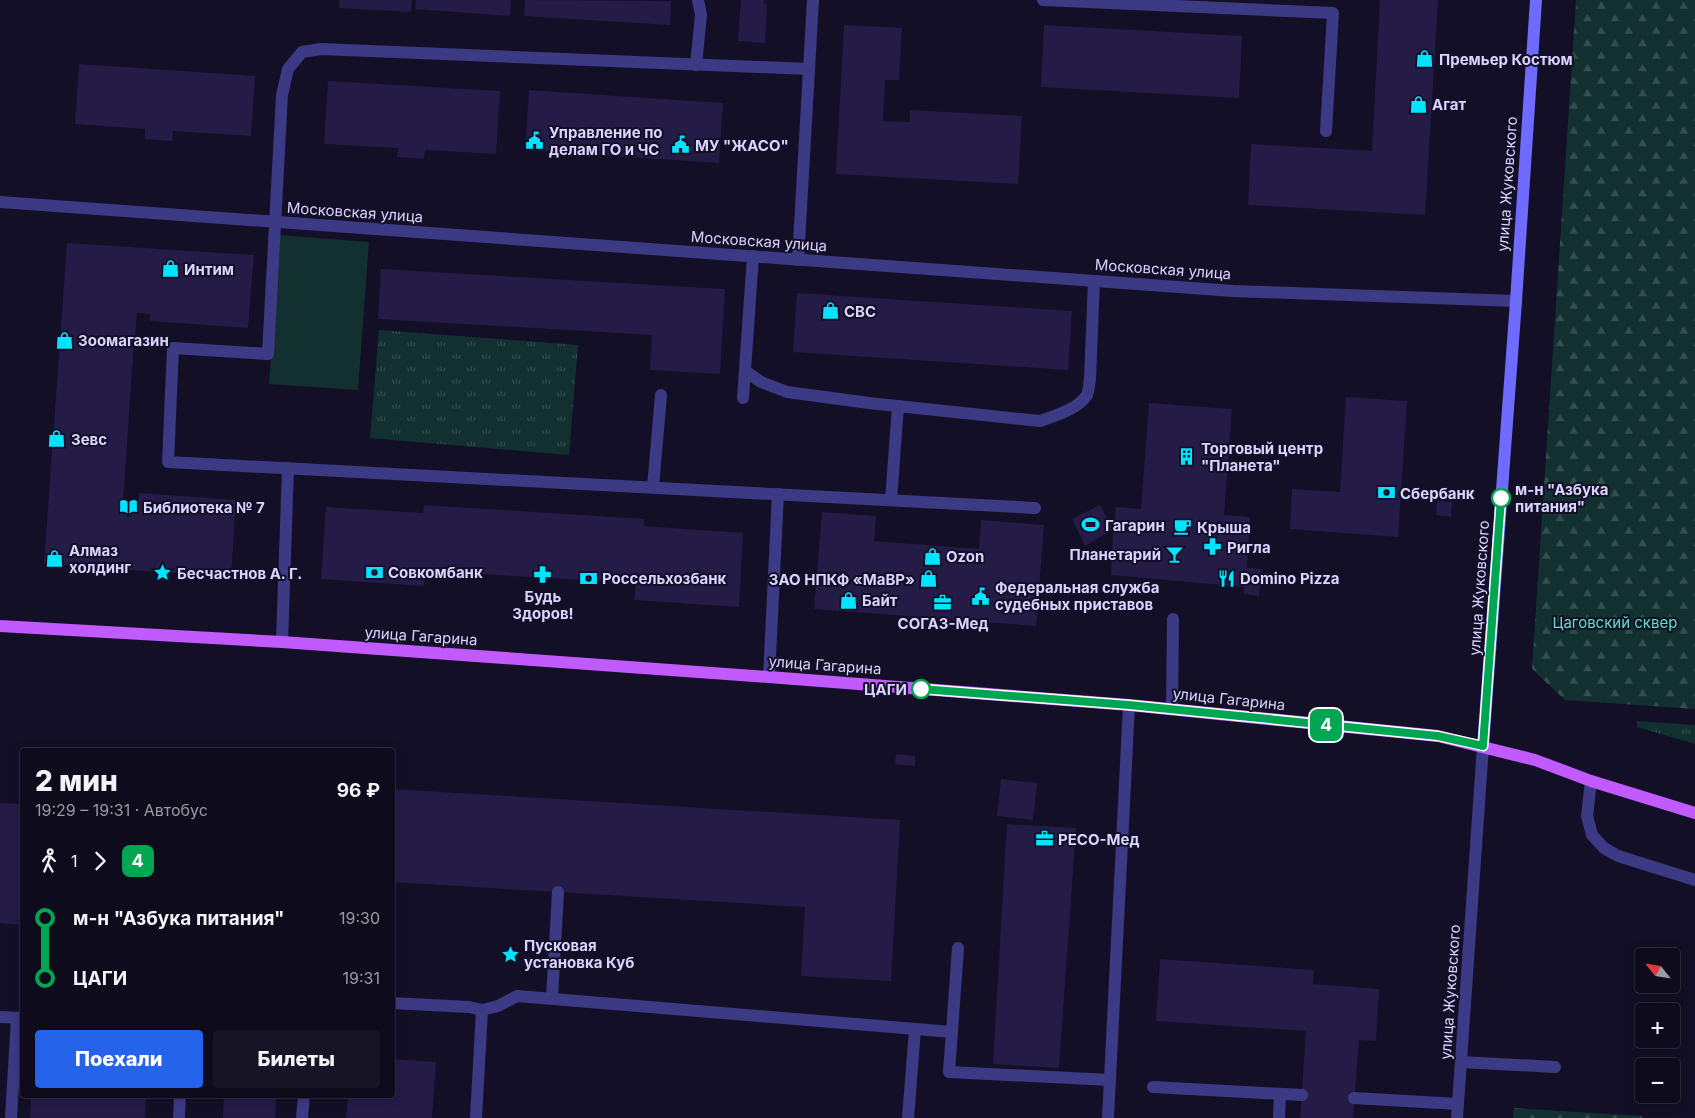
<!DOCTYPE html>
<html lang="ru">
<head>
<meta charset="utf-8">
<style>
  body { margin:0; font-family:Inter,sans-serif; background:#171425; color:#f1f3f6; height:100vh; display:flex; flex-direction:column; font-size:19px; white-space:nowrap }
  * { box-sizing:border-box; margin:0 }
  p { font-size:16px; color:#9b9ba3 }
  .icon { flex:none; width:28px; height:28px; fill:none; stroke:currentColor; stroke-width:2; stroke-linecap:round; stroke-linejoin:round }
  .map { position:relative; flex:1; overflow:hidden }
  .details { position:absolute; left:20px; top:748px; width:375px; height:350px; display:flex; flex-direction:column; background:#0e0b1c; border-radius:5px; box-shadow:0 2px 12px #0003,0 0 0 1px #2e2b3b }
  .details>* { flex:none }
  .badge { padding:0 10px; border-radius:8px; font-size:18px; line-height:32px }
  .needle { width:32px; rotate:300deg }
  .buttons { position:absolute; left:1635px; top:948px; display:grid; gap:10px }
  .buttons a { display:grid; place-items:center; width:45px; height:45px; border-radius:5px; background:#0e0b1c; box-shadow:0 2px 12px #0003,0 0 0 1px #2e2b3b; font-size:25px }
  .map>.badge { position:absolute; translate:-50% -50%; box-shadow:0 0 0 2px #fff }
  .legs { display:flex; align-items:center; gap:8px; height:55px; padding:0 15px; font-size:16px }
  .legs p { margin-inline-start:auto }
  .summary { display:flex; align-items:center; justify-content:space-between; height:85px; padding:0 15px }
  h1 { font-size:28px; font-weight:800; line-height:38px }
  .action { display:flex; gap:10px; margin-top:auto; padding:10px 15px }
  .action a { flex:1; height:58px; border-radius:5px; background:#2563eb; color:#fff; font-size:20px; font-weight:800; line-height:58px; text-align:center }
  .action a+a { background:#171425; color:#f1f3f6 }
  ul { padding:0 15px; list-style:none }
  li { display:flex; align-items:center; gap:18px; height:60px; font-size:19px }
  li i { display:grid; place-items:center; width:8px; height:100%; margin:0 6px; background:currentColor }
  li i::after { content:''; width:12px; height:12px; margin:-6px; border:4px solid; border-radius:50%; background:#0e0b1c }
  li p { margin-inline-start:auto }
  li:first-child i { background:linear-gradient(#0000 50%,currentColor 0) }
  li:last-child i { background:linear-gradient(currentColor 50%,#0000 0) }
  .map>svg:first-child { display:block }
  .grass { fill:url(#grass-tufts) }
  .forest { fill:url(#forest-firs) }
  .pitch { fill:#12302f }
  .building { fill:#241b47 }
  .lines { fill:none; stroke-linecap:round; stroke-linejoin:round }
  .lane { stroke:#3d3a85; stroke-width:12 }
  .street { stroke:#3d3a85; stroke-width:12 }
  .secondary { stroke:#6f6bff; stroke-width:12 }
  .primary { stroke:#c25bff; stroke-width:12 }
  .line-1-casing { stroke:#fff; stroke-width:11 }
  .line-1 { stroke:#00a651; stroke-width:8 }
  .stop-1-dot { fill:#fff; stroke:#00a651; stroke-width:2.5 }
  .labels { text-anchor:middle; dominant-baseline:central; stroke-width:4; stroke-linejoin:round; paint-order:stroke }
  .poi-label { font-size:15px; font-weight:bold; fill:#d9d4ff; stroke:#130f26; text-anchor:start }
  .street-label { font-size:15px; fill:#d9d4ff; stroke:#130f26 }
  .stop-label { font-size:15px; font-weight:bold; fill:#d9d4ff; stroke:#130f26; text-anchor:start }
  .park-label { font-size:15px; fill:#5fe0c0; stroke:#130f26 }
</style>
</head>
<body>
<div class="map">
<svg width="1695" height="1118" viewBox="0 0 1695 1118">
  <defs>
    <pattern id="grass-tufts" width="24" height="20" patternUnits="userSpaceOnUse" patternTransform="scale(1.25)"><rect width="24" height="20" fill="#12302f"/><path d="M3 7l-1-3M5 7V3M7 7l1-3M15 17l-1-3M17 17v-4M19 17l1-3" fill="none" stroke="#344d4e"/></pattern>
    <pattern id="forest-firs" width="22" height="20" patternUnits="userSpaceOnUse" patternTransform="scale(1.25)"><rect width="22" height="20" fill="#12302f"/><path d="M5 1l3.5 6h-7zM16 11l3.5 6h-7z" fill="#344d4e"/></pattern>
  </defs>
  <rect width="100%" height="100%" fill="#130f26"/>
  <g class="grass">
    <path d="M 379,330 L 578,345 L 569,455 L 370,438 Z"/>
    <path d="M 1637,721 L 1695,725 L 1695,744 L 1637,727 Z"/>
  </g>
  <g class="forest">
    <path d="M 1576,0 L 1695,0 L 1695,709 L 1565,700 L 1532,669 Z"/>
    <path d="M 1514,1108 L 1642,1116 L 1642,1118 L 1513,1118 Z"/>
  </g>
  <path class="pitch" d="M 280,235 L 369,242 L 358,390 L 269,384 Z"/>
  <g class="building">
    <path d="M 339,0 L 412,0 L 411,12 L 339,8 Z"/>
    <path d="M 416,0 L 511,0 L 510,16 L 415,9 Z"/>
    <path d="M 525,0 L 671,1 L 670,25 L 524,16 Z"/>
    <path d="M 741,0 L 764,0 L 764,4 L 767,4 L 765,43 L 738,41 Z"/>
    <path d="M 1380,0 L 1438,0 L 1425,215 L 1248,205 L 1251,144 L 1372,151 Z"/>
    <path d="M 844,25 L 902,28 L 899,80 L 885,80 L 883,121 L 910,122 L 910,110 L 1022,116 L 1018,184 L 836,174 Z"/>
    <path d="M 1044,25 L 1242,36 L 1239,98 L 1041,87 Z"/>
    <path d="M 79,64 L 255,76 L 251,136 L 173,131 L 172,141 L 145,139 L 145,129 L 75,124 Z"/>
    <path d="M 328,81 L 500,91 L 496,154 L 425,150 L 424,159 L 397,157 L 398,148 L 324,144 Z"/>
    <path d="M 529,90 L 723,103 L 719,163 L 525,150 Z"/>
    <path d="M 67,243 L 254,255 L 248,328 L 150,321 L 150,314 L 137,313 L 132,370 L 123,502 L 138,503 L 139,493 L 236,500 L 231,577 L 44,564 Z"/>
    <path d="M 381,269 L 725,289 L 720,374 L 650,370 L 652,335 L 378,319 Z"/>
    <path d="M 797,293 L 1072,311 L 1068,370 L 793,352 Z"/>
    <path d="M 1346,397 L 1407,401 L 1398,537 L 1290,529 L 1292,489 L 1340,492 Z"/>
    <path d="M 1149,403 L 1232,409 L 1224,515 L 1250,517 L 1247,568 L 1262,569 L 1259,596 L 1244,594 L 1244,587 L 1111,575 L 1113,532 L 1110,531 L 1085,546 L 1072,519 L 1100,505 L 1111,525 L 1114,525 L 1116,507 L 1141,509 Z"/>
    <path d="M 1437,501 L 1452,502 L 1451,517 L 1436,515 Z"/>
    <path d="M 424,505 L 644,519 L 644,526 L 743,533 L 739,607 L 634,600 L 636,583 L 425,571 L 424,586 L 321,579 L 326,507 L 423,513 Z"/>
    <path d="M 822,512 L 876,516 L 874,541 L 979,549 L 981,520 L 1044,525 L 1036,626 L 814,609 Z"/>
    <path d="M 896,754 L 915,756 L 915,766 L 895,764 Z"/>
    <path d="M 1001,779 L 1037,783 L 1033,820 L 997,816 Z"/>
    <path d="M 392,789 L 900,820 L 891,981 L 801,976 L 805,907 L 392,882 Z"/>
    <path d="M 0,803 L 22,804 L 22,925 L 0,923 Z"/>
    <path d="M 1007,824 L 1076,828 L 1059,1068 L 993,1064 Z"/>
    <path d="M 1160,959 L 1314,970 L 1313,984 L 1379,989 L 1376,1041 L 1359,1040 L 1353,1118 L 1300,1118 L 1306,1031 L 1156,1021 Z"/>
    <path d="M 392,1059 L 436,1062 L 432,1118 L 346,1118 L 348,1095 L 392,1095 Z"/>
    <path d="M 31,1095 L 146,1095 L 145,1118 L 30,1118 Z"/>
    <path d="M 224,1095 L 276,1095 L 275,1118 L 223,1118 Z"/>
  </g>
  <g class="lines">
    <g class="lane">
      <path d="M 1043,0 L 1333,13 L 1326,131"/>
      <path d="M 696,65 L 701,15 L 698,0"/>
      <path d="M 809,69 L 321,49 L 302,52 L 288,69 L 282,95 L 268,354 L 173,348 L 168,462 L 1035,508"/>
      <path d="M 798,260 L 813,0"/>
      <path d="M 745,371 L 761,382 L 787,392 L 869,403 L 1040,421 C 1055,416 1078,409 1087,395 C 1089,391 1089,383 1090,379 L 1094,281"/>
      <path d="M 743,398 L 753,256"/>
      <path d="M 653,487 L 661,395"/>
      <path d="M 891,500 L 898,406"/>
      <path d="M 282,642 L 288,468"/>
      <path d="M 769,677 L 778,494"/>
      <path d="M 1172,709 L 1173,619"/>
      <path d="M 1591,781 L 1587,816 L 1592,835 L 1604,848 L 1618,856 L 1695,880"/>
      <path d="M 958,948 L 949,1072 L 1110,1080"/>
      <path d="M 552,998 L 558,892"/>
      <path d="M 392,1003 L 469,1007 L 482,1010 L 498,1006 L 517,996 L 952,1032"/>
      <path d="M 0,1017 L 22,1018"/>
      <path d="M 1461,1062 L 1555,1067"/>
      <path d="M 1153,1087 L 1302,1095"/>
      <path d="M 1354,1098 L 1458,1104"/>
      <path d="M 11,1118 L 17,1018"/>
      <path d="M 179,1118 L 180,1095"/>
      <path d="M 302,1118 L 304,1095"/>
      <path d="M 476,1118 L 482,1010"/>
      <path d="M 908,1118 L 915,1029"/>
      <path d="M 1108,1118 L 1129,705"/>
      <path d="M 1279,1118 L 1280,1094"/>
    </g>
    <g class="street">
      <path d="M 0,202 L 1233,291 L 1516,301"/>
      <path d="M 1457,1118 L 1483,746"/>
    </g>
    <path class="secondary" d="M 1483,746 L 1516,301 L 1536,0"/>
    <path class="primary" d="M 0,626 L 282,642 L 769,677 L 1129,705 L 1438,736 L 1535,760 L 1591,781 L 1695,813"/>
  </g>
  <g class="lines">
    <defs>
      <path id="line-1" d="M 921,689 L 1129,705 L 1438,736 L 1483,746 L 1501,498"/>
    </defs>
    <use href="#line-1" class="line-1-casing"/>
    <use href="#line-1" class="line-1"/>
  </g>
  <defs>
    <symbol id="shop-bare" viewBox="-9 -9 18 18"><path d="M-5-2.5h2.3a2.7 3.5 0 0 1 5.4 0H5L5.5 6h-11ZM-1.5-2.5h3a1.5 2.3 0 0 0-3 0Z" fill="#00e5ff" stroke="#130f26" stroke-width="2.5" paint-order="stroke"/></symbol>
    <symbol id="civic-bare" viewBox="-9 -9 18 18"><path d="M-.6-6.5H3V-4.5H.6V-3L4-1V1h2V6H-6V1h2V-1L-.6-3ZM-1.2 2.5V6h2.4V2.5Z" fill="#00e5ff" stroke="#130f26" stroke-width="2.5" paint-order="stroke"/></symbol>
    <symbol id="building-bare" viewBox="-9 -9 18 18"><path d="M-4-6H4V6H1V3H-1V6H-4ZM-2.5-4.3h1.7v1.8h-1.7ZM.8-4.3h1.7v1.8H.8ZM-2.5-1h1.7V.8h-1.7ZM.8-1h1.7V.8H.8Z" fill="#00e5ff" stroke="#130f26" stroke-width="2.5" paint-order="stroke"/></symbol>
    <symbol id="bank-bare" viewBox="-9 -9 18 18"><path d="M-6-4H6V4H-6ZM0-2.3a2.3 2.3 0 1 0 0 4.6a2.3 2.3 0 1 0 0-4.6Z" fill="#00e5ff" stroke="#130f26" stroke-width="2.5" paint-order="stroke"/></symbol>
    <symbol id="library-bare" viewBox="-9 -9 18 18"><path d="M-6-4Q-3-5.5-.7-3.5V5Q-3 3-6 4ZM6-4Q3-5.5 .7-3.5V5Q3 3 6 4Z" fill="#00e5ff" stroke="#130f26" stroke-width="2.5" paint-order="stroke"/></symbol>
    <symbol id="stadium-bare" viewBox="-9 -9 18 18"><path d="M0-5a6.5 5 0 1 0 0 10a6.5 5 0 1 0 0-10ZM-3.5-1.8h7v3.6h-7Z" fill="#00e5ff" stroke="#130f26" stroke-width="2.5" paint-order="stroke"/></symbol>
    <symbol id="cafe-bare" viewBox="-9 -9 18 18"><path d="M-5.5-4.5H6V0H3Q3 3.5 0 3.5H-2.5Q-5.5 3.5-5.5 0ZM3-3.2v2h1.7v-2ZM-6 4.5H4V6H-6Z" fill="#00e5ff" stroke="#130f26" stroke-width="2.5" paint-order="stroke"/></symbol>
    <symbol id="pharmacy-bare" viewBox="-9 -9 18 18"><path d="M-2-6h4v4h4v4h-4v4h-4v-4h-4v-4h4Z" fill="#00e5ff" stroke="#130f26" stroke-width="2.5" paint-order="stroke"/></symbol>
    <symbol id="bar-bare" viewBox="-9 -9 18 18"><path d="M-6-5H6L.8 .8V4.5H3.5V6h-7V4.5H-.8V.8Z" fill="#00e5ff" stroke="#130f26" stroke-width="2.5" paint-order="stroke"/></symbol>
    <symbol id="sight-bare" viewBox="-9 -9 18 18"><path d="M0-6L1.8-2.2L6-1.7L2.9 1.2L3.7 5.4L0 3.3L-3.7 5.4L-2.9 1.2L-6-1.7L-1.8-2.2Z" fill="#00e5ff" stroke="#130f26" stroke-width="2.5" paint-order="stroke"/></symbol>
    <symbol id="restaurant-bare" viewBox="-9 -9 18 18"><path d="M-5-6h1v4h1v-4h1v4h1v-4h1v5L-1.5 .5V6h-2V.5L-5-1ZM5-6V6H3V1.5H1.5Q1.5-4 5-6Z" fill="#00e5ff" stroke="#130f26" stroke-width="2.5" paint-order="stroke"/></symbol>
    <symbol id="office-bare" viewBox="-9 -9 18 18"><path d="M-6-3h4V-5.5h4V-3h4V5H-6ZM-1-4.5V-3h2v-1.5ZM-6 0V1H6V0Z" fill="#00e5ff" stroke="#130f26" stroke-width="2.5" paint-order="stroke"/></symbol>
  </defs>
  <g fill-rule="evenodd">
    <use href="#shop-bare" x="1412" y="46" width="25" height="25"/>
    <use href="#shop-bare" x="1406" y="92" width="25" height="25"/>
    <use href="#civic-bare" x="522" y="128" width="25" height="25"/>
    <use href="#civic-bare" x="668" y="132" width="25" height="25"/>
    <use href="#shop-bare" x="158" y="256" width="25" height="25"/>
    <use href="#shop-bare" x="818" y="298" width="25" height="25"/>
    <use href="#shop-bare" x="52" y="328" width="25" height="25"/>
    <use href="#shop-bare" x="44" y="426" width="25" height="25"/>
    <use href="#building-bare" x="1174" y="444" width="25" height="25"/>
    <use href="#bank-bare" x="1374" y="480" width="25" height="25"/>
    <use href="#library-bare" x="116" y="494" width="25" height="25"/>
    <use href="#stadium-bare" x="1078" y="512" width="25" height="25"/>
    <use href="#cafe-bare" x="1170" y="514" width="25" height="25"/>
    <use href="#pharmacy-bare" x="1200" y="534" width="25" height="25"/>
    <use href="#bar-bare" x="1162" y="542" width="25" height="25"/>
    <use href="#shop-bare" x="920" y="544" width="25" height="25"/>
    <use href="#shop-bare" x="42" y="546" width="25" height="25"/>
    <use href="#bank-bare" x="362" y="560" width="25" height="25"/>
    <use href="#sight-bare" x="150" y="560" width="25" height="25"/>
    <use href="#pharmacy-bare" x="530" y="562" width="25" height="25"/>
    <use href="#bank-bare" x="576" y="566" width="25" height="25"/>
    <use href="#restaurant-bare" x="1214" y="566" width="25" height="25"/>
    <use href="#shop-bare" x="916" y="566" width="25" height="25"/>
    <use href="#civic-bare" x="968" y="584" width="25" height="25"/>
    <use href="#shop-bare" x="836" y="588" width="25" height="25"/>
    <use href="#office-bare" x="930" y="590" width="25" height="25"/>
    <use href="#office-bare" x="1032" y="826" width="25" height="25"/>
    <use href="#sight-bare" x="498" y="942" width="25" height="25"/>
  </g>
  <g class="stop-1-dot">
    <circle cx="1501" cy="498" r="9"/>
    <circle cx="921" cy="689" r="9"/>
  </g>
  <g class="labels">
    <g class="poi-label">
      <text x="1439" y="59">Премьер Костюм</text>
      <text x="1432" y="104">Агат</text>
      <text x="549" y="132">Управление по<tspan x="549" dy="17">делам ГО и ЧС</tspan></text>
      <text x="695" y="145">МУ "ЖАСО"</text>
      <text x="184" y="269">Интим</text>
      <text x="844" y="311">СВС</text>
      <text x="78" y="340">Зоомагазин</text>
      <text x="71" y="439">Зевс</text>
      <text x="1201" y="448">Торговый центр<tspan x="1201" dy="17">"Планета"</tspan></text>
      <text x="1400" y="493">Сбербанк</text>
      <text x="143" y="507">Библиотека № 7</text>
      <text x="1105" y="525">Гагарин</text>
      <text x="1197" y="527">Крыша</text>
      <text x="1227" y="547">Ригла</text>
      <text x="69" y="550">Алмаз<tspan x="69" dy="17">холдинг</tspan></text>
      <text x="1161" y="554" text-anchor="end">Планетарий</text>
      <text x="946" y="556">Ozon</text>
      <text x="388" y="572">Совкомбанк</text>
      <text x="177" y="573">Бесчастнов А. Г.</text>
      <text x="602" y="578">Россельхозбанк</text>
      <text x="1240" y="578">Domino Pizza</text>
      <text x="915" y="579" text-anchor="end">ЗАО НПКФ «МаВР»</text>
      <text x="995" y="587">Федеральная служба<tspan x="995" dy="17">судебных приставов</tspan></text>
      <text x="543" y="596" text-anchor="middle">Будь<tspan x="543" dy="17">Здоров!</tspan></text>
      <text x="862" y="600">Байт</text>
      <text x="943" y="623" text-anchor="middle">СОГАЗ-Мед</text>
      <text x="1058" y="839">РЕСО-Мед</text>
      <text x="524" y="945">Пусковая<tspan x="524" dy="17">установка Куб</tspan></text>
    </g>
    <g class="street-label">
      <text transform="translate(1507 184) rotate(-86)">улица Жуковского</text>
      <text transform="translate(355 212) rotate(4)">Московская улица</text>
      <text transform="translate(759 241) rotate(4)">Московская улица</text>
      <text transform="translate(1163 269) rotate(4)">Московская улица</text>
      <text transform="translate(1479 588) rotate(-86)">улица Жуковского</text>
      <text transform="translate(421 636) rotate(4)">улица Гагарина</text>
      <text transform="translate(825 665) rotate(4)">улица Гагарина</text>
      <text transform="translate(1229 699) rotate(6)">улица Гагарина</text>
      <text transform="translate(1450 992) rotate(-86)">улица Жуковского</text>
    </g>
    <g class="stop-label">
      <text x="1515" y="489">м-н "Азбука<tspan x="1515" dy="17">питания"</tspan></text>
      <text x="907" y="689" text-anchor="end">ЦАГИ</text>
    </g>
    <g class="park-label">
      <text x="1615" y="622">Цаговский сквер</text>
    </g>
  </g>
</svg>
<div class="buttons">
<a><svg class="needle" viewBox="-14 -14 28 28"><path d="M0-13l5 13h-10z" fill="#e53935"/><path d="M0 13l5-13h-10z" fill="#9b9ba3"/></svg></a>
<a>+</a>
<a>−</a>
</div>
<b class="badge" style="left:1326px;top:725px;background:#00a651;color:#fff">4</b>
<section class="details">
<div class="summary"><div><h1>2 мин</h1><p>19:29 – 19:31 · Автобус</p></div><b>96 ₽</b></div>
<div class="legs"><svg class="icon" aria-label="walk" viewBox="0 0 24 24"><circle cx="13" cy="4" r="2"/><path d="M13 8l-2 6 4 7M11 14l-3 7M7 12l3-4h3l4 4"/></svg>1<svg class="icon" aria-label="forward" viewBox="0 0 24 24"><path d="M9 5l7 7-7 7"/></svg><b class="badge" style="background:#00a651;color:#fff">4</b></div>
<ul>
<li><i style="color:#00a651"></i><b>м-н &quot;Азбука питания&quot;</b><p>19:30</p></li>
<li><i style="color:#00a651"></i><b>ЦАГИ</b><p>19:31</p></li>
</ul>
<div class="action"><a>Поехали</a><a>Билеты</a></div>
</section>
</div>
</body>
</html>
